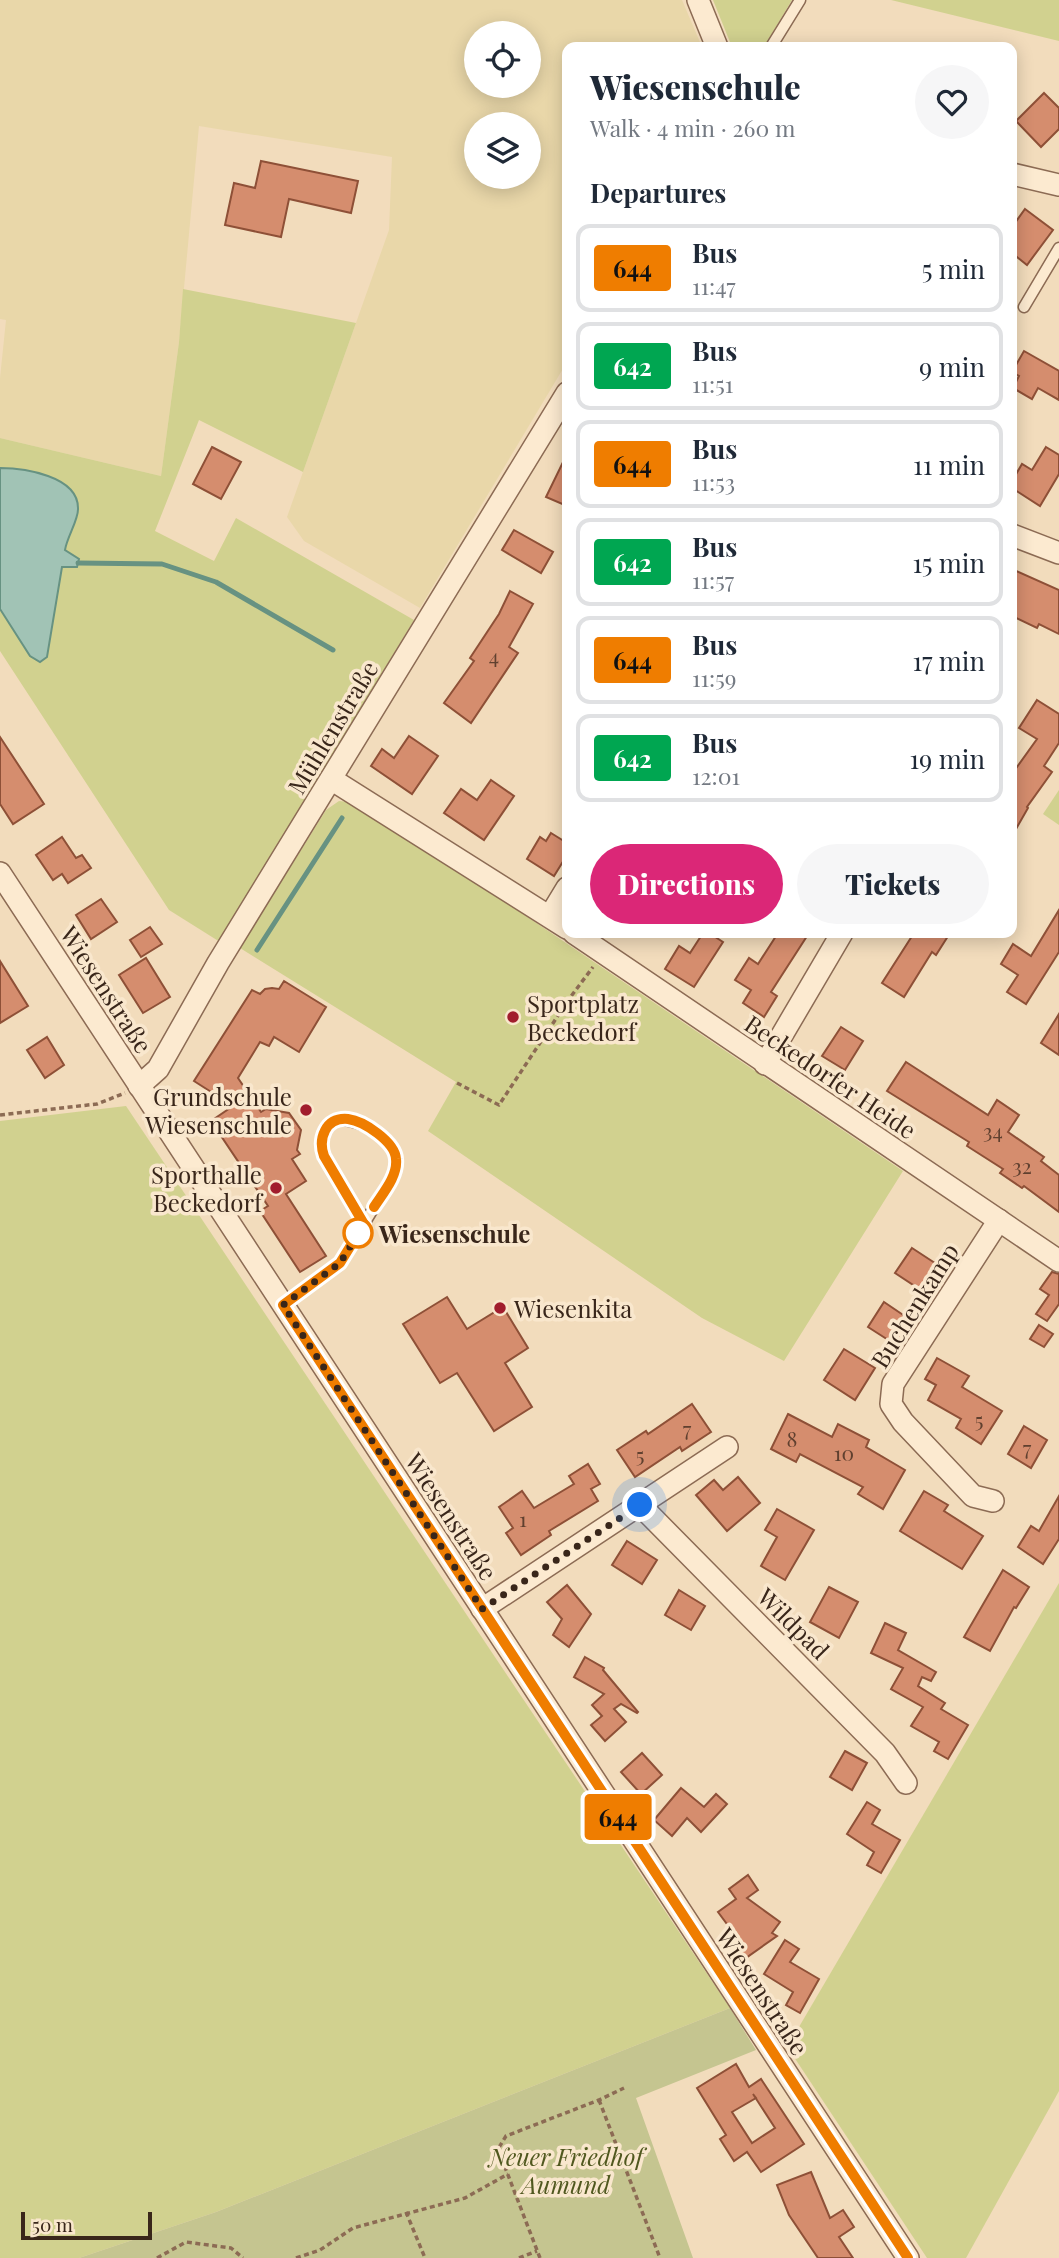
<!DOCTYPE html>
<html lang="en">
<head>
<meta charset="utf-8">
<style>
  body { margin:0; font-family:"Playfair Display",serif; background:#f6f6f7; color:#1f2937; height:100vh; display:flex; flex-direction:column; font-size:26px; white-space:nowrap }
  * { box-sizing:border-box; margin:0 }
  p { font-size:23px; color:#747a83 }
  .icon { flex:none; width:38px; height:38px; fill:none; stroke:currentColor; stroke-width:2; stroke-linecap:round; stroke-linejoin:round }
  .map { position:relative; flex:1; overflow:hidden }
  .drawer { position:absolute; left:562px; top:42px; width:455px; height:896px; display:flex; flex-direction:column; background:#fff; border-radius:14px; box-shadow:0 4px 18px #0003 }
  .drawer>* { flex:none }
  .badge { padding:0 14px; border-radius:5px; font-size:24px; line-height:46px }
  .buttons { position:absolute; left:464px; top:21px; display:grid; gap:14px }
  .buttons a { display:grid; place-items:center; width:77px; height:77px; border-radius:50%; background:#fff; box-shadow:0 4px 18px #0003; font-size:35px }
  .scale { position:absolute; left:21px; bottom:18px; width:131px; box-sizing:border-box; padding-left:7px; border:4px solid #39261a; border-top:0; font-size:19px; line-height:24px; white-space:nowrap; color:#39261a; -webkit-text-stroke:5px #f9e7cd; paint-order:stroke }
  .you { position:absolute; width:35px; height:35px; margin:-18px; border:5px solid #fff; border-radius:50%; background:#1a73e8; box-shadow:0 0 0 10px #1a73e833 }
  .map>.badge { position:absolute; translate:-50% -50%; box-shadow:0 0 0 4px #fff }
  h2 { padding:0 28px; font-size:26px; line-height:63px }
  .round { display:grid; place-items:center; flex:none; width:74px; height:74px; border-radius:37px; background:#f6f6f7 }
  .summary { display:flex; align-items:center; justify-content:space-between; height:119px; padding:0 28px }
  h1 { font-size:33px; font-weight:800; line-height:52px }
  .cta { display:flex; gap:14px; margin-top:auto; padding:14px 28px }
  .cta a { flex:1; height:80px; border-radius:42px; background:#db2777; color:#fff; font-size:28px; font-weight:800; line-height:80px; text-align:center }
  .cta a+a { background:#f6f6f7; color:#1f2937 }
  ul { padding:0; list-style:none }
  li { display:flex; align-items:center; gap:21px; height:88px; margin:0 14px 10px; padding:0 14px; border:4px solid #e0e1e3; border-radius:14px }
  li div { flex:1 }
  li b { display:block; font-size:26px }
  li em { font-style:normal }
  li .badge { min-width:77px; font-weight:700; text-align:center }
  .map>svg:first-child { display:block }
  .farmland { fill:#e9d7a9; fill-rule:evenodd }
  .green { fill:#d1d18f }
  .cemetery { fill:#c5c590 }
  .water { fill:#a1c3b5; stroke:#679282; stroke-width:2 }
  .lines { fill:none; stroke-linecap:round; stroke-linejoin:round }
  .stream { stroke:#679282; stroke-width:5 }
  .building { fill:#d58d6e; stroke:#8e5037; stroke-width:2; fill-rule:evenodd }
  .service-casing { stroke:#8c6b54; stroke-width:13 }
  .minor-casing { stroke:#8c6b54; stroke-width:24 }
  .path { stroke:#8c6b54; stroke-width:3.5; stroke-dasharray:5 3.5; stroke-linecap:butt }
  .service { stroke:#fcead0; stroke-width:10 }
  .minor { stroke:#fcead0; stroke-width:21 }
  .line-casing { stroke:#fff; stroke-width:16 }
  .line { stroke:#ef7d00; stroke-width:10 }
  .walk { stroke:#39261a; stroke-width:7; stroke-dasharray:0 12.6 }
  .poi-dot { fill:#a11d2d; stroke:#f9e7cd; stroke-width:2.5 }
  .stop-dot { fill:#fff; stroke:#ef7d00; stroke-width:3.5 }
  .labels { text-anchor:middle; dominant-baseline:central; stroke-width:7; stroke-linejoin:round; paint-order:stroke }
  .number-label { font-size:21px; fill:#60402f }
  .street-label { font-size:24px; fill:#39261a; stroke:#f9e7cd }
  .poi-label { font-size:24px; fill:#39261a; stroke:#f9e7cd; text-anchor:start }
  .stop-label { font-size:24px; font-weight:bold; fill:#39261a; stroke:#f9e7cd; text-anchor:start }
  .park-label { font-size:24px; font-style:italic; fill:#50581f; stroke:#f9e7cd }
</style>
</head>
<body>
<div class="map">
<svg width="1059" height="2258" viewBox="0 0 1059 2258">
  <rect width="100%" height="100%" fill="#f2dcbc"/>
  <path class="farmland" d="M 0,0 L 682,0 L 702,47 L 567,47 L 567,362 L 420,608 L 304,541 L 287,517 L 389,230 L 392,157 L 199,126 L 179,342 L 161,476 L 0,438 L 0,378 L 6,320 L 0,319 ZM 476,33 L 528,33 L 528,86 L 476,86 ZM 476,124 L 528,124 L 528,177 L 476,177 Z"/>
  <g class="green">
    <path d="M 713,0 L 792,0 L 764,47 L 732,47 Z"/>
    <path d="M 891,0 L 1059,0 L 1059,41 Z"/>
    <path d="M 183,289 L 356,323 L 303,472 L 199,420 L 155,531 L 214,561 L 236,518 L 414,620 L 220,942 L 169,910 L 0,651 L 0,438 L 161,476 L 179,342 Z"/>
    <path d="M 1059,790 L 1059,825 L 1043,814 Z"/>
    <path d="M 339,801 L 359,803 L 903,1171 L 784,1361 L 702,1318 L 428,1131 L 456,1082 L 240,948 L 326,810 Z"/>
    <path d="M 126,1106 L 730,2008 L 216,2212 L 79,2258 L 0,2258 L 0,1121 Z"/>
    <path d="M 1059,1583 L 1059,2091 L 966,2258 L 927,2258 L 788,2048 L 789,2044 Z"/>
  </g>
  <path class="cemetery" d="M 730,2008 L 756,2050 L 636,2098 L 693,2258 L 79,2258 L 216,2212 Z"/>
  <path class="water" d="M 0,468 C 24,468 78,476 78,508 C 79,519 67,537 65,550 L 79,559 L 77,567 L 62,567 L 47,657 L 40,662 L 30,656 L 0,609 Z"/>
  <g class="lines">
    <g class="stream">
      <path d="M 78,563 L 162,564 L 216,582 L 333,650"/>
      <path d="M 257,950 L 342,818"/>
    </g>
  </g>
  <g class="building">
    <path d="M 1044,93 L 1059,108 L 1059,129 L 1041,147 L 1016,121 Z"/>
    <path d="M 261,161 L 358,181 L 351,213 L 289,199 L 281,237 L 225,225 L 234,183 L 255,188 Z"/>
    <path d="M 1025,209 L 1053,230 L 1027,265 L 1012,253 L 1012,227 Z"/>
    <path d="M 1024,351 L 1059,371 L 1059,400 L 1038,388 L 1032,399 L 1013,388 L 1019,376 L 1012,372 Z"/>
    <path d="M 212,447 L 241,462 L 221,499 L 193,484 Z"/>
    <path d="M 1046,447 L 1059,455 L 1059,474 L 1040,506 L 1012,488 L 1012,481 L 1022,464 L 1032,470 Z"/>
    <path d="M 567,454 L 567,506 L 546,497 Z"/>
    <path d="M 514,530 L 553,552 L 541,573 L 502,550 Z"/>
    <path d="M 1012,569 L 1059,590 L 1059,634 L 1039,624 L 1037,628 L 1012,616 Z"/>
    <path d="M 510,591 L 533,604 L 509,647 L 518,653 L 471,723 L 444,703 L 474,661 L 470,658 L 499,614 Z"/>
    <path d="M 1037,700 L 1059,714 L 1059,743 L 1044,766 L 1052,772 L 1027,807 L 1028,808 L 1012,836 L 1012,774 L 1037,739 L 1019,728 Z"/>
    <path d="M 409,736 L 438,756 L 412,794 L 371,766 L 382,749 L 394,758 Z"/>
    <path d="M 0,737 L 44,804 L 13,824 L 0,804 Z"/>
    <path d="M 491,780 L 514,796 L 484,840 L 444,813 L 461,789 L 477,800 Z"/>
    <path d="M 551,833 L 567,843 L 567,855 L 554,876 L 527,859 L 540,837 L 546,841 Z"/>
    <path d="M 62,837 L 76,858 L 82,855 L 91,868 L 68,883 L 62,874 L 53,880 L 36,855 Z"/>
    <path d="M 101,899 L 117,922 L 91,939 L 76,915 Z"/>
    <path d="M 1059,910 L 1059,952 L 1026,1004 L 1007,992 L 1018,975 L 1001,964 L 1013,944 L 1031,956 Z"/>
    <path d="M 150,927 L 162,944 L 141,957 L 130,940 Z"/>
    <path d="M 703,933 L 709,933 L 723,942 L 694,987 L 665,969 L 679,946 L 690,953 Z"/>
    <path d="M 778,933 L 809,933 L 771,992 L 777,996 L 764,1017 L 743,1003 L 751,990 L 735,980 L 749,958 L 758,964 Z"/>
    <path d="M 914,933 L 950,933 L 936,955 L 932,952 L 904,997 L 882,983 Z"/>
    <path d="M 146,958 L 170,997 L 143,1013 L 119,975 Z"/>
    <path d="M 0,961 L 28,1006 L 0,1023 Z"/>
    <path d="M 284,981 L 326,1007 L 299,1052 L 274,1037 L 269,1046 L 260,1042 L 238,1078 L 261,1112 L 266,1109 L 289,1113 L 301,1130 L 297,1150 L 300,1154 L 292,1159 L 306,1181 L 286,1194 L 326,1256 L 300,1272 L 260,1211 L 268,1206 L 211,1121 L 233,1106 L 194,1081 L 252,990 L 260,994 L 265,989 L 272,988 L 279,989 Z"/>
    <path d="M 1059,1014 L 1059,1055 L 1041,1043 Z"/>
    <path d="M 841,1027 L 863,1041 L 845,1070 L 822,1056 Z"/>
    <path d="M 47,1037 L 64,1065 L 45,1078 L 27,1050 Z"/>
    <path d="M 906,1062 L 988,1115 L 997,1100 L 1019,1115 L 1008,1132 L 1044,1157 L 1041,1161 L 1059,1175 L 1059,1212 L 1024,1186 L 1022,1188 L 1000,1173 L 1003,1169 L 967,1146 L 969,1142 L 887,1091 Z"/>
    <path d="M 912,1248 L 944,1269 L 927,1294 L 895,1273 Z"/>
    <path d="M 1052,1272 L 1059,1274 L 1059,1304 L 1047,1321 L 1036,1314 L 1049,1295 L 1040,1289 Z"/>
    <path d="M 447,1297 L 467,1329 L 503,1307 L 528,1348 L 505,1363 L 532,1407 L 494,1431 L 457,1373 L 440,1383 L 403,1324 Z"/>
    <path d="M 884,1302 L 912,1321 L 896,1345 L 868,1327 Z"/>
    <path d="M 1039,1325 L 1053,1334 L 1044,1347 L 1030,1339 Z"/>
    <path d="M 844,1349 L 875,1368 L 855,1400 L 824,1380 Z"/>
    <path d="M 937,1358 L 969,1376 L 962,1387 L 1002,1411 L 981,1444 L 956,1428 L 961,1419 L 928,1400 L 936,1385 L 925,1379 Z"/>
    <path d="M 692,1404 L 711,1432 L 682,1451 L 680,1447 L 635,1477 L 617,1450 L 646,1431 L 648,1434 Z"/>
    <path d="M 788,1414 L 832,1437 L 838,1424 L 869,1440 L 866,1447 L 905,1470 L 883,1509 L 858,1494 L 863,1487 L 800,1454 L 796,1462 L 771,1449 Z"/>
    <path d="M 1024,1426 L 1047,1440 L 1031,1468 L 1008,1454 Z"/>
    <path d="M 588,1464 L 600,1484 L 591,1489 L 598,1501 L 549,1531 L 551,1535 L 521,1555 L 506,1533 L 513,1528 L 499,1507 L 522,1491 L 534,1508 L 574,1484 L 569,1476 Z"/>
    <path d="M 738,1477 L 760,1503 L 727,1531 L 696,1495 L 714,1480 L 723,1490 Z"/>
    <path d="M 924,1491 L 948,1505 L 944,1511 L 983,1536 L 962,1569 L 900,1531 Z"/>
    <path d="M 1059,1496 L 1059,1539 L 1043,1564 L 1018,1547 L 1031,1526 L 1039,1531 Z"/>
    <path d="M 777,1509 L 814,1530 L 785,1580 L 761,1566 L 777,1537 L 765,1530 Z"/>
    <path d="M 627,1541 L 657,1560 L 642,1584 L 612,1565 Z"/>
    <path d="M 1003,1570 L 1029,1587 L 1016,1608 L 1014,1607 L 990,1651 L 964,1637 Z"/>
    <path d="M 567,1585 L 591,1614 L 569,1647 L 553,1635 L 562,1619 L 547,1602 Z"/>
    <path d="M 829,1587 L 858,1602 L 839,1638 L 810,1622 Z"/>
    <path d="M 679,1590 L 705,1606 L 691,1630 L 665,1615 Z"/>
    <path d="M 885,1623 L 906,1633 L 898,1650 L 936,1672 L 931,1681 L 922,1677 L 918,1686 L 945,1703 L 941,1709 L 968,1725 L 948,1759 L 934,1751 L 939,1742 L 911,1726 L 923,1707 L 891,1689 L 903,1668 L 871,1653 Z"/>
    <path d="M 585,1657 L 604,1668 L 603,1670 L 638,1712 L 637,1713 L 621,1704 L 614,1709 L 626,1722 L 605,1741 L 591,1725 L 602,1716 L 592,1705 L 604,1694 L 574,1677 Z"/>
    <path d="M 845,1751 L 867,1763 L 852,1790 L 830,1777 Z"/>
    <path d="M 642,1753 L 662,1775 L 641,1794 L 621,1772 Z"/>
    <path d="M 681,1788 L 704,1807 L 716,1794 L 727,1804 L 701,1832 L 687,1818 L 672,1836 L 654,1820 Z"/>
    <path d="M 867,1802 L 880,1810 L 872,1824 L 900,1840 L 881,1873 L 867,1865 L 874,1852 L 847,1834 Z"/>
    <path d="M 748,1875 L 758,1890 L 747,1898 L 780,1922 L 772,1933 L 777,1936 L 743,1960 L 731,1943 L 738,1939 L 718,1912 L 736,1899 L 729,1889 Z"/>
    <path d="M 785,1940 L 799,1949 L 790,1962 L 819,1979 L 800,2013 L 786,2005 L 793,1992 L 764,1974 Z"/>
    <path d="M 736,2064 L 749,2087 L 761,2079 L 804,2144 L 761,2172 L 747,2152 L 734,2161 L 720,2139 L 726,2135 L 697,2088 ZM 753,2094 L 775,2128 L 752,2143 L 732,2112 L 756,2098 Z"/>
    <path d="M 811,2172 L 830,2218 L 843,2210 L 854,2227 L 839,2237 L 853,2258 L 818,2258 L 789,2215 L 777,2185 Z"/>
  </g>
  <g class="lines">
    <defs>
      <g id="service">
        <path d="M 771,47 L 800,0"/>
        <path d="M 1024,307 L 1059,248"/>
        <path d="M 283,1305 L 340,1263 L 395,1173 C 395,1168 397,1161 396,1156 C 391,1134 357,1119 337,1120 C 321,1131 318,1138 324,1156 L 364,1224"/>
      </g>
      <g id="minor">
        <path d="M 698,0 L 717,47"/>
        <path d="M 1012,174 L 1059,185"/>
        <path d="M 1012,535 L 1059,553"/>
        <path d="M 331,779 L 567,928"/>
        <path d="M 0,873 L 908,2258"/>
        <path d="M 550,916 L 567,888"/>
        <path d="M 574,933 L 1059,1261"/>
        <path d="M 765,1064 L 842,933"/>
        <path d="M 139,1086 L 158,1069 L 218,963 L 567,393"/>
        <path d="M 993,1501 L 973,1496 L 903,1422 L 891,1404 L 893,1384 L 999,1220"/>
        <path d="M 640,1505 L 885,1753 L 906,1783"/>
        <path d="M 482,1609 L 727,1447"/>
      </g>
    </defs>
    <use href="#service" class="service-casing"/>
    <use href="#minor" class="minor-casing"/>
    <g class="path">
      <path d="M 457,1083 L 499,1105 L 569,999 L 593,967"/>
      <path d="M 0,1115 L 97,1104 L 125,1093"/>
      <path d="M 599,2100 L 660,2258"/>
      <path d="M 406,2212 L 425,2258"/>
      <path d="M 157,2258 L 186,2242 L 231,2248 L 243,2258"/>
      <path d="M 296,2258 L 320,2250 L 353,2228 L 465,2198 L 508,2174"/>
      <path d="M 519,2258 L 537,2251"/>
      <path d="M 540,2258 L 498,2149 L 506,2136 L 599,2100 L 624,2088"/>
    </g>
    <use href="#service" class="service"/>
    <use href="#minor" class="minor"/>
  </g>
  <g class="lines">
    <defs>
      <path id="line" d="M 374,1207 C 383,1193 398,1176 396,1159 C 395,1142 364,1121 348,1119 C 325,1117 318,1139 324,1156 L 364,1224 L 340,1263 L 283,1305 L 908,2258"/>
    </defs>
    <use href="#line" class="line-casing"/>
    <use href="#line" class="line"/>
    <path class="walk" d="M 358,1233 L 364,1224 L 340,1263 L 283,1305 L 482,1609 L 640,1505"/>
  </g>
  <g class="poi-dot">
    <circle cx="513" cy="1017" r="7"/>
    <circle cx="306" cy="1110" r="7"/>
    <circle cx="276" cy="1188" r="7"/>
    <circle cx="500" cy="1308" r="7"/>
  </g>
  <circle class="stop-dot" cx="358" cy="1233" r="14"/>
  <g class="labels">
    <g class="number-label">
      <text x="494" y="655">4</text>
      <text x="993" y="1130">34</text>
      <text x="1022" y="1165">32</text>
      <text x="979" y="1419">5</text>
      <text x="687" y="1428">7</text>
      <text x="792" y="1438">8</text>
      <text x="1027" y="1447">7</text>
      <text x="844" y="1452">10</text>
      <text x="640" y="1454">5</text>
      <text x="523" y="1518">1</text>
    </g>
    <g class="street-label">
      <text transform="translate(332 727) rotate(-59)">Mühlenstraße</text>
      <text transform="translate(107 989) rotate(57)">Wiesenstraße</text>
      <text transform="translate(831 1076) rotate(34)">Beckedorfer Heide</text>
      <text transform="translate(914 1305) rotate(-58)">Buchenkamp</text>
      <text transform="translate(452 1516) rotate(57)">Wiesenstraße</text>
      <text transform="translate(794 1623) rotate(45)">Wildpad</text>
      <text transform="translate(763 1991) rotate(57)">Wiesenstraße</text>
    </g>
    <g class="poi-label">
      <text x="527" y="1003">Sportplatz<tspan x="527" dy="28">Beckedorf</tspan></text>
      <text x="292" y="1096" text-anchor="end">Grundschule<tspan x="292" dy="28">Wiesenschule</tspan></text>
      <text x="262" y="1174" text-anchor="end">Sporthalle<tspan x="262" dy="28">Beckedorf</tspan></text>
      <text x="514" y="1308">Wiesenkita</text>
    </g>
    <g class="stop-label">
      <text x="379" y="1233">Wiesenschule</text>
    </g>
    <g class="park-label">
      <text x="566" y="2156">Neuer Friedhof<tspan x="566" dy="28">Aumund</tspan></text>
    </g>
  </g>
</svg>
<div class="buttons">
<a><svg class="icon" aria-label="locate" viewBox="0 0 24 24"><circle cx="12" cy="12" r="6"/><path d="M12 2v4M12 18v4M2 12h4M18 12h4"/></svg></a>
<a><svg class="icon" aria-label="layers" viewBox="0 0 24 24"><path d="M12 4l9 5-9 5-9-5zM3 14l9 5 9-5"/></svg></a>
</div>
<div class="scale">50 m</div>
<div class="you" style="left:640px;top:1505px"></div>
<b class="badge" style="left:618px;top:1817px;background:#ef7d00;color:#111">644</b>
<section class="drawer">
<div class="summary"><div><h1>Wiesenschule</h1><p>Walk · 4 min · 260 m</p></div><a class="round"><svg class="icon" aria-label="heart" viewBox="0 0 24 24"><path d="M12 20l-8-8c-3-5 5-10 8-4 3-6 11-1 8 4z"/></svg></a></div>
<h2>Departures</h2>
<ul>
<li><span class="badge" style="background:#ef7d00;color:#111">644</span><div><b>Bus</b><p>11:47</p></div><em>5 min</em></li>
<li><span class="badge" style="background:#00a651;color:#fff">642</span><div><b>Bus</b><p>11:51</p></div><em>9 min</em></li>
<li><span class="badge" style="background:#ef7d00;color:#111">644</span><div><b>Bus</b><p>11:53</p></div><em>11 min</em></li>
<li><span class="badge" style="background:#00a651;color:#fff">642</span><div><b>Bus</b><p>11:57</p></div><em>15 min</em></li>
<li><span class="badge" style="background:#ef7d00;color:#111">644</span><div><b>Bus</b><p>11:59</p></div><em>17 min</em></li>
<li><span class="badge" style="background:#00a651;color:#fff">642</span><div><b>Bus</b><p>12:01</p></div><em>19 min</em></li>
</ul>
<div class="cta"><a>Directions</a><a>Tickets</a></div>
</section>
</div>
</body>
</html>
